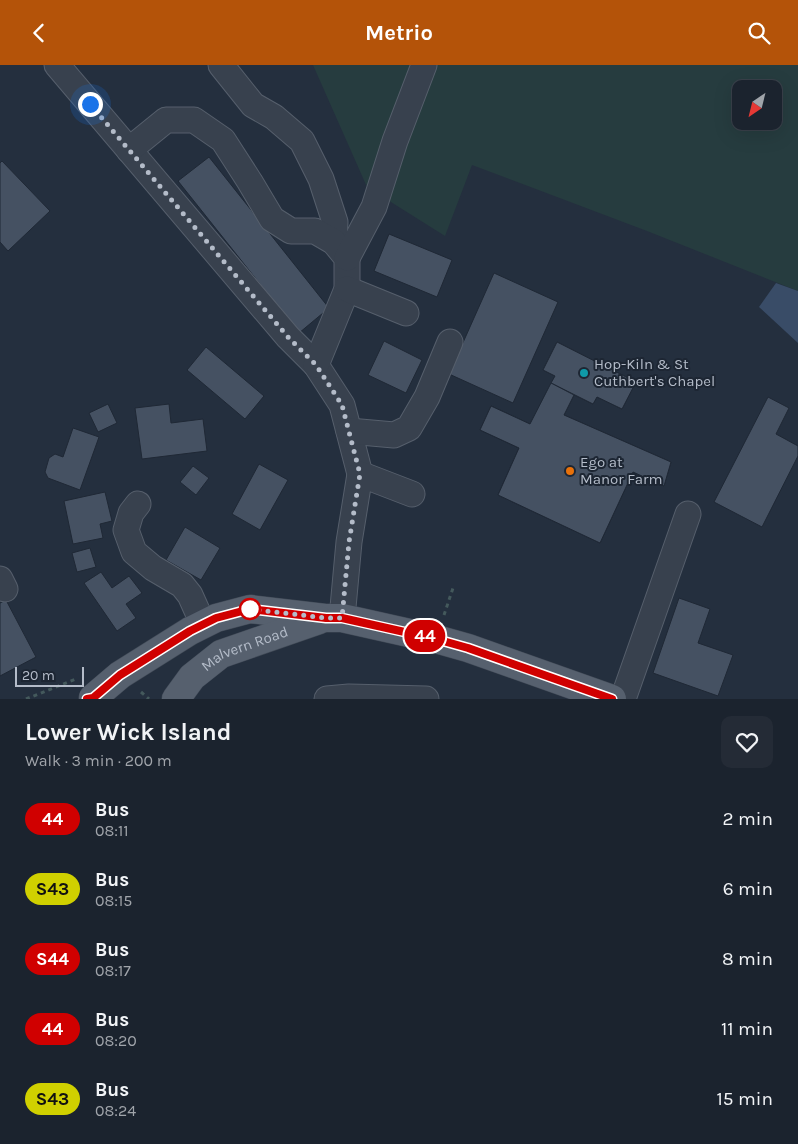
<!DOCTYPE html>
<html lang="en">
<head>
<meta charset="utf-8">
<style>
  body { margin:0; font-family:Karla,sans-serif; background:#242b36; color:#f1f3f6; height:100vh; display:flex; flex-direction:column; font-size:19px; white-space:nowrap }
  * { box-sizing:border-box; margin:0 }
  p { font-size:16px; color:#a0a4aa }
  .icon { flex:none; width:28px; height:28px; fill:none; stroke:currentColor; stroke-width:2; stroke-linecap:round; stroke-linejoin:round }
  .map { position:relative; height:634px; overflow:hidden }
  .panel { display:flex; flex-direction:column; background:#1b232e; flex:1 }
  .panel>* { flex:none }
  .badge { padding:0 10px; border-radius:16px; font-size:18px; line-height:32px }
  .needle { width:32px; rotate:215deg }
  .fabs { position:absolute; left:732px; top:15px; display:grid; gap:10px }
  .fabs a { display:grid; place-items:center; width:50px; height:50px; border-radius:10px; background:#1b232e; box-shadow:0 5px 20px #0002,0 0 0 1px #39404a; font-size:25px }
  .scale { position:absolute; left:15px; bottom:12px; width:69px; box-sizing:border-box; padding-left:5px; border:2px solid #b4bcc9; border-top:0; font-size:14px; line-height:18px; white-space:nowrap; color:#b4bcc9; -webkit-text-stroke:4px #1d2633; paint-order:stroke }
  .you { position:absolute; width:25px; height:25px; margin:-12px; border:4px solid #fff; border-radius:50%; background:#1a73e8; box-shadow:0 0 0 8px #1a73e833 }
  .map>.badge { position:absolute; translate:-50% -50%; box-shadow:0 0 0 2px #fff }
  .round { display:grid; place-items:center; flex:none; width:52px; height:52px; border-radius:10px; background:#242b36 }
  .summary { display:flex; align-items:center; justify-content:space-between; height:85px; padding:0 25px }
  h1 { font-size:24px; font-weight:700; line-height:38px }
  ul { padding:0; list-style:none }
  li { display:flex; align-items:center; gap:15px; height:70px; padding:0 25px }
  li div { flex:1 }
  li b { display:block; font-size:19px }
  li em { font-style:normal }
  li .badge { min-width:55px; font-weight:700; text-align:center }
  header { display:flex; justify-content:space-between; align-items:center; height:65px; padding:0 25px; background:#b45309; color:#fff; font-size:22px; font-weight:700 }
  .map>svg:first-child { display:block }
  .green { fill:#263c3f; fill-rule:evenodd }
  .water { fill:#394c67 }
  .building { fill:#455162; stroke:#1f2835 }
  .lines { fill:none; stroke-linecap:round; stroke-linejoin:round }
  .minor-casing { stroke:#565f6c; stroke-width:27 }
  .major-casing { stroke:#414a57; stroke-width:29 }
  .path { stroke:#44595c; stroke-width:3; stroke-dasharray:4 4; stroke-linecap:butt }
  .minor { stroke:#38414e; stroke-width:25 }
  .major { stroke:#56606e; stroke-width:28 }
  .line-casing { stroke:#fff; stroke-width:11 }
  .line { stroke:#d00000; stroke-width:8 }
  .walk { stroke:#b4bcc9; stroke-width:5; stroke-dasharray:0 9 }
  .culture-dot { fill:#0f9aa8; stroke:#1d2633; stroke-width:2 }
  .food-dot { fill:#e8710a; stroke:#1d2633; stroke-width:2 }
  .stop-dot { fill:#fff; stroke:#d00000; stroke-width:2.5 }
  .labels { text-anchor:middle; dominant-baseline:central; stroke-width:4; stroke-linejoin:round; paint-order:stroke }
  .poi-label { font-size:15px; fill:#b4bcc9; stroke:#1d2633; text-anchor:start }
  .street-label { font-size:15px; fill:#b4bcc9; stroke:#1d2633 }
</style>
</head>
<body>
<header><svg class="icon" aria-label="back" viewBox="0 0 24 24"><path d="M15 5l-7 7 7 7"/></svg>Metrio<svg class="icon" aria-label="search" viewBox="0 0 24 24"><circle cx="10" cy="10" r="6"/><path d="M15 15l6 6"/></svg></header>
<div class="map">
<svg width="798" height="634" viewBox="0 0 798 634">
  <rect width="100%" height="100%" fill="#242f3e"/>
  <path class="green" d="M 313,0 L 798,0 L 798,226 L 647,166 L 472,100 L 445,171 L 367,122 ZM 741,24 L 774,24 L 774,56 L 741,56 Z"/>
  <path class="water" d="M 776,218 L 798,226 L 798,278 L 759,242 Z"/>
  <g class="building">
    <path d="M 209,92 L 329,243 L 299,268 L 178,116 Z"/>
    <path d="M 2,96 L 50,146 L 8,186 L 0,177 L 0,98 Z"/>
    <path d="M 389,169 L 452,195 L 437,232 L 374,206 Z"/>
    <path d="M 494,208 L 558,237 L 513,338 L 449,309 Z"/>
    <path d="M 384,276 L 422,295 L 406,328 L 368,310 Z"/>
    <path d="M 557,277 L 636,317 L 622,344 L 597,332 L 593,339 L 574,330 L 564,350 L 671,397 L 664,421 L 633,407 L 600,478 L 498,430 L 519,383 L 480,365 L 491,341 L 530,359 L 555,311 L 543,305 Z"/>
    <path d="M 557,277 L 636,317 L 622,344 L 597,332 L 593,339 L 551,318 L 555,311 L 543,305 Z"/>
    <path d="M 206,282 L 264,331 L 245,354 L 187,305 Z"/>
    <path d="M 551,318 L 574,330 L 564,350 L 671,397 L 664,421 L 633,407 L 600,478 L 498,430 L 519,383 L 480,365 L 491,341 L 530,359 Z"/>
    <path d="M 768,332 L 789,343 L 776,369 L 798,381 L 798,391 L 762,462 L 714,437 Z"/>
    <path d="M 108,339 L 117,358 L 98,367 L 89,348 Z"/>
    <path d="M 169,339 L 171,358 L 203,354 L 207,386 L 142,394 L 135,343 Z"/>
    <path d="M 73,363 L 99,372 L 80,425 L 48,413 L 45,407 L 49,393 L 55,389 L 63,392 Z"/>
    <path d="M 259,399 L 288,415 L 260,465 L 232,449 Z"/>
    <path d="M 193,401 L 209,413 L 196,430 L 180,417 Z"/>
    <path d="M 105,427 L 112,456 L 100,459 L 103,473 L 73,479 L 64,436 Z"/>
    <path d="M 185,462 L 220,483 L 201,515 L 166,495 Z"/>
    <path d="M 90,483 L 96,502 L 77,507 L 72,488 Z"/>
    <path d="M 101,507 L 112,523 L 129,511 L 142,528 L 126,539 L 136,553 L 117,566 L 84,518 Z"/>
    <path d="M 679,533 L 710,544 L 698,578 L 733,590 L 718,631 L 653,608 Z"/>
    <path d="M 6,535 L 36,592 L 0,611 L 0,538 Z"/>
  </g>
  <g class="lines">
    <defs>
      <g id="minor">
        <path d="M 57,0 L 288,272 L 316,300 L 342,340 L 360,409"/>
        <path d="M 221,0 L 253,40 L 274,52 L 302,76 L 321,114 L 335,157 L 334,177"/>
        <path d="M 129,85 L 166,55 L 194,55 L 223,75 L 250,117 L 272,154 L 291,166 L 315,166 L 334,177 L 347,193 L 347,224 L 316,300"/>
        <path d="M 347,193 L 374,142 L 395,76 L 424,0"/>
        <path d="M 347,224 L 406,248"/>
        <path d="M 349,366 L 394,370 L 409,363 L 427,332 L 450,277"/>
        <path d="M 138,439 L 131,448 L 126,465 L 134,487 L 153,503 L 182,520 L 190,530 L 203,559"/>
        <path d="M 0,514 L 5,524"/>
        <path d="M 342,553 L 349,477 L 360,409 L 412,429"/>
        <path d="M 327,634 L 349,632 L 426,634"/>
        <path d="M 623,634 L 688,449"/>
      </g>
      <g id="major">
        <path d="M 93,633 L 120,610 L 190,566 L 216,553 L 250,544 L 325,553 L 342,553 L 436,574 L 468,583 L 612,634"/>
        <path id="s1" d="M 176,634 L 192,612 L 221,589 L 319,555"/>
      </g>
    </defs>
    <use href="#minor" class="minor-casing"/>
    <use href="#major" class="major-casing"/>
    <g class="path">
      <path d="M 444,550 L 454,520"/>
      <path d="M 141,627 L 149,634"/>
      <path d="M 26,634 L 76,614"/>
    </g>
    <use href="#minor" class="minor"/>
    <use href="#major" class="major"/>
  </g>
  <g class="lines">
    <defs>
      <path id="line" d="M 87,634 L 93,633 L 120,610 L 190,566 L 216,553 L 250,544 L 326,553 L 342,553 L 436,574 L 468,583 L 612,634"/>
    </defs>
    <use href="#line" class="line-casing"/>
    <use href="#line" class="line"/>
    <path class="walk" d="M 90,39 L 288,272 L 316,300 L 342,340 L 360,409 L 349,477 L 342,553 L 326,553 L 250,544"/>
  </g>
  <circle class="culture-dot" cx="584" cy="308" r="5"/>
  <circle class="food-dot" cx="570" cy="406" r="5"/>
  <circle class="stop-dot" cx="250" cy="544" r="10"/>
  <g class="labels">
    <g class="poi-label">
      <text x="594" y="299">Hop-Kiln &amp; St<tspan x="594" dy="17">Cuthbert's Chapel</tspan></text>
      <text x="580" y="397">Ego at<tspan x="580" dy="17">Manor Farm</tspan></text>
    </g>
    <g class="street-label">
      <text stroke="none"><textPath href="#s1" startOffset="88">Malvern Road</textPath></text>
    </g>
  </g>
</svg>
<div class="fabs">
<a><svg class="needle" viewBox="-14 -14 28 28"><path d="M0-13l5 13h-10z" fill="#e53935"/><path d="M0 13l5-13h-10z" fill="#a0a4aa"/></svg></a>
</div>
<div class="scale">20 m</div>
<div class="you" style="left:90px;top:39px"></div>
<b class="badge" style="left:425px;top:571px;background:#d00000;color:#fff">44</b>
</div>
<section class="panel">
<div class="summary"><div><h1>Lower Wick Island</h1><p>Walk · 3 min · 200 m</p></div><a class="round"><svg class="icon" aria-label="heart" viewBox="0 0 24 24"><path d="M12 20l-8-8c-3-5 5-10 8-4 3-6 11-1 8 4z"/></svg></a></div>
<ul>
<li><span class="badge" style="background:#d00000;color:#fff">44</span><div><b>Bus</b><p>08:11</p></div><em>2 min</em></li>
<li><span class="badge" style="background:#d0d000;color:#111">S43</span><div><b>Bus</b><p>08:15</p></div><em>6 min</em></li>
<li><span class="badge" style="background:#d00000;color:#fff">S44</span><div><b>Bus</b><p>08:17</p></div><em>8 min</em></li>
<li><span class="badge" style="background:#d00000;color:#fff">44</span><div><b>Bus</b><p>08:20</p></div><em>11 min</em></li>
<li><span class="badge" style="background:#d0d000;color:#111">S43</span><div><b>Bus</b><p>08:24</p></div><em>15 min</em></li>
</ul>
</section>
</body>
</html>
